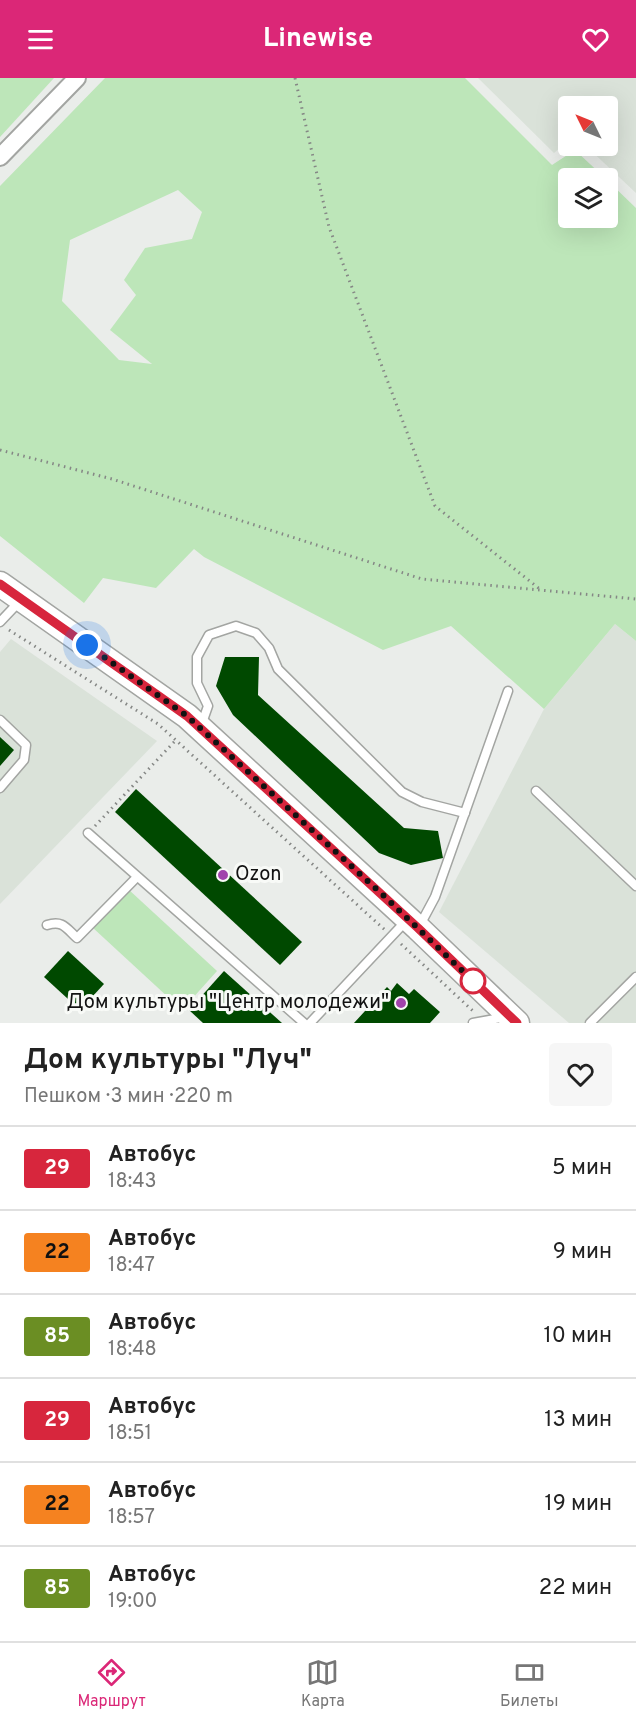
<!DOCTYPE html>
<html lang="ru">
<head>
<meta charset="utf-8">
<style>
  body { margin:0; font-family:Overpass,sans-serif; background:#f6f6f6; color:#222; height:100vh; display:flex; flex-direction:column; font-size:22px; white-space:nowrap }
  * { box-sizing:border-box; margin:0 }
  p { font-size:20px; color:#767676 }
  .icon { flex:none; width:33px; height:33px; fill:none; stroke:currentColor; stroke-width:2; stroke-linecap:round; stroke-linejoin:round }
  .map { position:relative; height:945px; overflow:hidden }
  .panel { display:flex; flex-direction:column; background:#fff; flex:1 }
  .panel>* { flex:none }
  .badge { padding:0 12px; border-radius:4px; font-size:21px; line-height:39px }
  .needle { width:39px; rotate:313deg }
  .controls { position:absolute; left:558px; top:18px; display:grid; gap:12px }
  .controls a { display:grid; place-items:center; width:60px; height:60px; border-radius:6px; background:#fff; box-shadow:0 6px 24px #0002; font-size:30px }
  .you { position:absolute; width:30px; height:30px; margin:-15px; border:4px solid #fff; border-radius:50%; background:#1a73e8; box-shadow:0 0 0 9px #1a73e833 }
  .map>.badge { position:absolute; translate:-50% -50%; box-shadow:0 0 0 3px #fff }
  .round { display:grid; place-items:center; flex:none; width:63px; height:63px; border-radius:6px; background:#f6f6f6 }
  .overview { display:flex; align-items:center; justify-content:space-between; height:102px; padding:0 24px }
  h1 { font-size:28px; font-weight:700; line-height:45px }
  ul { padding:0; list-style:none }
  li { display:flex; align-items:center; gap:18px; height:84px; padding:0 24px; border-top:2px solid #e0e0e0 }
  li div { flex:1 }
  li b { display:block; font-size:22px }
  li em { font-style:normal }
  li .badge { min-width:66px; font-weight:700; text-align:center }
  header { display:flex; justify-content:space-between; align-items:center; height:78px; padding:0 24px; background:#db2777; color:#fff; font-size:27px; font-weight:700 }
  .menu { display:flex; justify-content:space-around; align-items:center; height:84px; border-top:2px solid #e0e0e0; background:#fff; font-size:16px; color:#767676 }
  .menu a { display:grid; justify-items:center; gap:3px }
  .menu .active { color:#db2777 }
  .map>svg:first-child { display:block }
  .built { fill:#dae2d9 }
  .green { fill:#bde6b9; fill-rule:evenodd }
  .building { fill:#004900 }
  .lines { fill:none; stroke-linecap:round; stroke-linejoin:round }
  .lane-casing { stroke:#a3a5a2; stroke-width:11 }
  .street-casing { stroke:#a3a5a2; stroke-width:20 }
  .secondary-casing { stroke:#a3a5a2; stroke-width:27 }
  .path { stroke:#858785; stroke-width:3; stroke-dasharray:1.5 4.5; stroke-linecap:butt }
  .lane { stroke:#fff; stroke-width:8 }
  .street { stroke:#fff; stroke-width:16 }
  .secondary { stroke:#fff; stroke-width:24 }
  .line-casing { stroke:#fff; stroke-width:14 }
  .line { stroke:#d7263d; stroke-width:9 }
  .walk { stroke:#121212; stroke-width:6; stroke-dasharray:0 10.8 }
  .poi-dot { fill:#a043ac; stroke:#f8faf7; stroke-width:2 }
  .stop-dot { fill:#fff; stroke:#d7263d; stroke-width:3 }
  .labels { text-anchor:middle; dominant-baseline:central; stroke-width:6; stroke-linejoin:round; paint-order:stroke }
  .poi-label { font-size:20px; fill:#121212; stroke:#f8faf7; text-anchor:start }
</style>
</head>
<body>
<header><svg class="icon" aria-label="menu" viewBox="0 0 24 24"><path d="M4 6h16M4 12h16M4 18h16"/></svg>Linewise<svg class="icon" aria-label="heart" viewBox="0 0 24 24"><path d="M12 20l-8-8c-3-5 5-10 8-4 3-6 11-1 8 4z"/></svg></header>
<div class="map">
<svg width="636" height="945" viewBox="0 0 636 945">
  <rect width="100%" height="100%" fill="#eaedea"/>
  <g class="built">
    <path d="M 478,0 L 636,0 L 636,115 L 586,68 L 608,68 L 608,28 L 568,28 L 568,63 L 554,75 Z"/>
    <path d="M 615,546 L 636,563 L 636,945 L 569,945 L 439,834 L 544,631 Z"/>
    <path d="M 11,561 L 157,663 L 0,826 L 0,574 Z"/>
  </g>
  <g class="green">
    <path d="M 0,0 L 54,0 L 0,59 Z"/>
    <path d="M 105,0 L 465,0 L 552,87 L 575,72 L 605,100 L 568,100 L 568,140 L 608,140 L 608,103 L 636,130 L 636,563 L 615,546 L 544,631 L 451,548 L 383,572 L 204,479 L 194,471 L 156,510 L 103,500 L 84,525 L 0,458 L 0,108 ZM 178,112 L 202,134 L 192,161 L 145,170 L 124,202 L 136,217 L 110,252 L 152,286 L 119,282 L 62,223 L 70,162 Z"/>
    <path d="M 128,811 L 217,893 L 182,932 L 92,849 Z"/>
  </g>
  <g class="building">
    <path d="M 225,579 L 259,579 L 258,617 L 404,750 L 438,753 L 443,780 L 411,787 L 379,775 L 233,637 L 216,608 Z"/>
    <path d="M 0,659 L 14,672 L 0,688 Z"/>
    <path d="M 136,711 L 302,864 L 280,887 L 115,734 Z"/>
    <path d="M 68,873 L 104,906 L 80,932 L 44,899 Z"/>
    <path d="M 224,893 L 282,945 L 203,945 L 189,932 Z"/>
    <path d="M 397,905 L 409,916 L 414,911 L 440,934 L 430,945 L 354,945 L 387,909 L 391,913 Z"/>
  </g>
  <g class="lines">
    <defs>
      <g id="lane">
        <path d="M 0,544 L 19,524"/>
        <path d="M 0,642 L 26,667 L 24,682 L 0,710"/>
        <path d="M 201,648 L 208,628 L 197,605 L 197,579 L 209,557 L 236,548 L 256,555 L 269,570 L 278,591 L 402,714 L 422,724 L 465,735"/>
        <path d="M 536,713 L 636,808"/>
        <path d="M 88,755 L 304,945"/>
        <path d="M 47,847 C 63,842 66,850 77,860 L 137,799"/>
        <path d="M 420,847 L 435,819 L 508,613"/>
        <path d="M 310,945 L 406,843"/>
        <path d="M 473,945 L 506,939"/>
        <path d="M 590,945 L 636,899"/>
      </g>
      <path id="street" d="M 0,79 L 77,0"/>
      <path id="secondary" d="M 0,506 L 187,638 L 418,850 L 517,945"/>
    </defs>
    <use href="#lane" class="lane-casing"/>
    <use href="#street" class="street-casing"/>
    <use href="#secondary" class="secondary-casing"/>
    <g class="path">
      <path d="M 295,0 L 329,149 L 435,428 L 541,512"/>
      <path d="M 0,372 L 112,401 L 422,501 L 636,521"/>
      <path d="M 9,552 L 158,646 L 385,852"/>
      <path d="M 95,748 L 175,663"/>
      <path d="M 401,866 L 473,933"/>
    </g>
    <use href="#lane" class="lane"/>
    <use href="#street" class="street"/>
    <use href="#secondary" class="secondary"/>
  </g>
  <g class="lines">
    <defs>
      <path id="line" d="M 0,506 L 187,638 L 418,850 L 517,945"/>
    </defs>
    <use href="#line" class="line-casing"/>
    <use href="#line" class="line"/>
    <path class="walk" d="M 87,567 L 187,638 L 383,817 L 473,903"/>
  </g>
  <g class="poi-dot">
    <circle cx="223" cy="797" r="6"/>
    <circle cx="401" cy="925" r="6"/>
  </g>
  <circle class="stop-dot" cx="473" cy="903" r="12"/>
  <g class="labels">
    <g class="poi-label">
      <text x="235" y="797">Ozon</text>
      <text x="389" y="925" text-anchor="end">Дом культуры "Центр молодежи"</text>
    </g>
  </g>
</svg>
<div class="controls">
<a><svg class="needle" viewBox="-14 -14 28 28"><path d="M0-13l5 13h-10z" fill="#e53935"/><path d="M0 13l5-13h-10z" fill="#767676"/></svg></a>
<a><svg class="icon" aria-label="layers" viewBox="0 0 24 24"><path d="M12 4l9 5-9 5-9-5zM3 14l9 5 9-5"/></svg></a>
</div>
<div class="you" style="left:87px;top:567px"></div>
</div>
<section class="panel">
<div class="overview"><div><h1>Дом культуры &quot;Луч&quot;</h1><p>Пешком · 3 мин · 220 m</p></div><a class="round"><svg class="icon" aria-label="heart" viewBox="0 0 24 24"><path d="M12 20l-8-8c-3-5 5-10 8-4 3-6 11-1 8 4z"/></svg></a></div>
<ul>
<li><span class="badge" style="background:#d7263d;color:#fff">29</span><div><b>Автобус</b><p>18:43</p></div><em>5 мин</em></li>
<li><span class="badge" style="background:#f58220;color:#111">22</span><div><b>Автобус</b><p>18:47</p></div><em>9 мин</em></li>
<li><span class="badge" style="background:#6b8e23;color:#fff">85</span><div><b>Автобус</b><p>18:48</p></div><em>10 мин</em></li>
<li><span class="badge" style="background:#d7263d;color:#fff">29</span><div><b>Автобус</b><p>18:51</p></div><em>13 мин</em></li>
<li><span class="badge" style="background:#f58220;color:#111">22</span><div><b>Автобус</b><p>18:57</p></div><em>19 мин</em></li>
<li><span class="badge" style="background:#6b8e23;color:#fff">85</span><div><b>Автобус</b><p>19:00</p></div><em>22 мин</em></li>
</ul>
</section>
<nav class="menu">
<a class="active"><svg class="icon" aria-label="directions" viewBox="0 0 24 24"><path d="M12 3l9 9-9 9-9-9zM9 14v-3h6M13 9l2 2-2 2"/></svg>Маршрут</a>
<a><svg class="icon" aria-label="map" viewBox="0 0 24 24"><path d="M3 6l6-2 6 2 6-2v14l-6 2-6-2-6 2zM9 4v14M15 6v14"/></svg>Карта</a>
<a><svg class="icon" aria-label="tickets" viewBox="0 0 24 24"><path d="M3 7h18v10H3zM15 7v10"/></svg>Билеты</a>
</nav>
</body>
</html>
